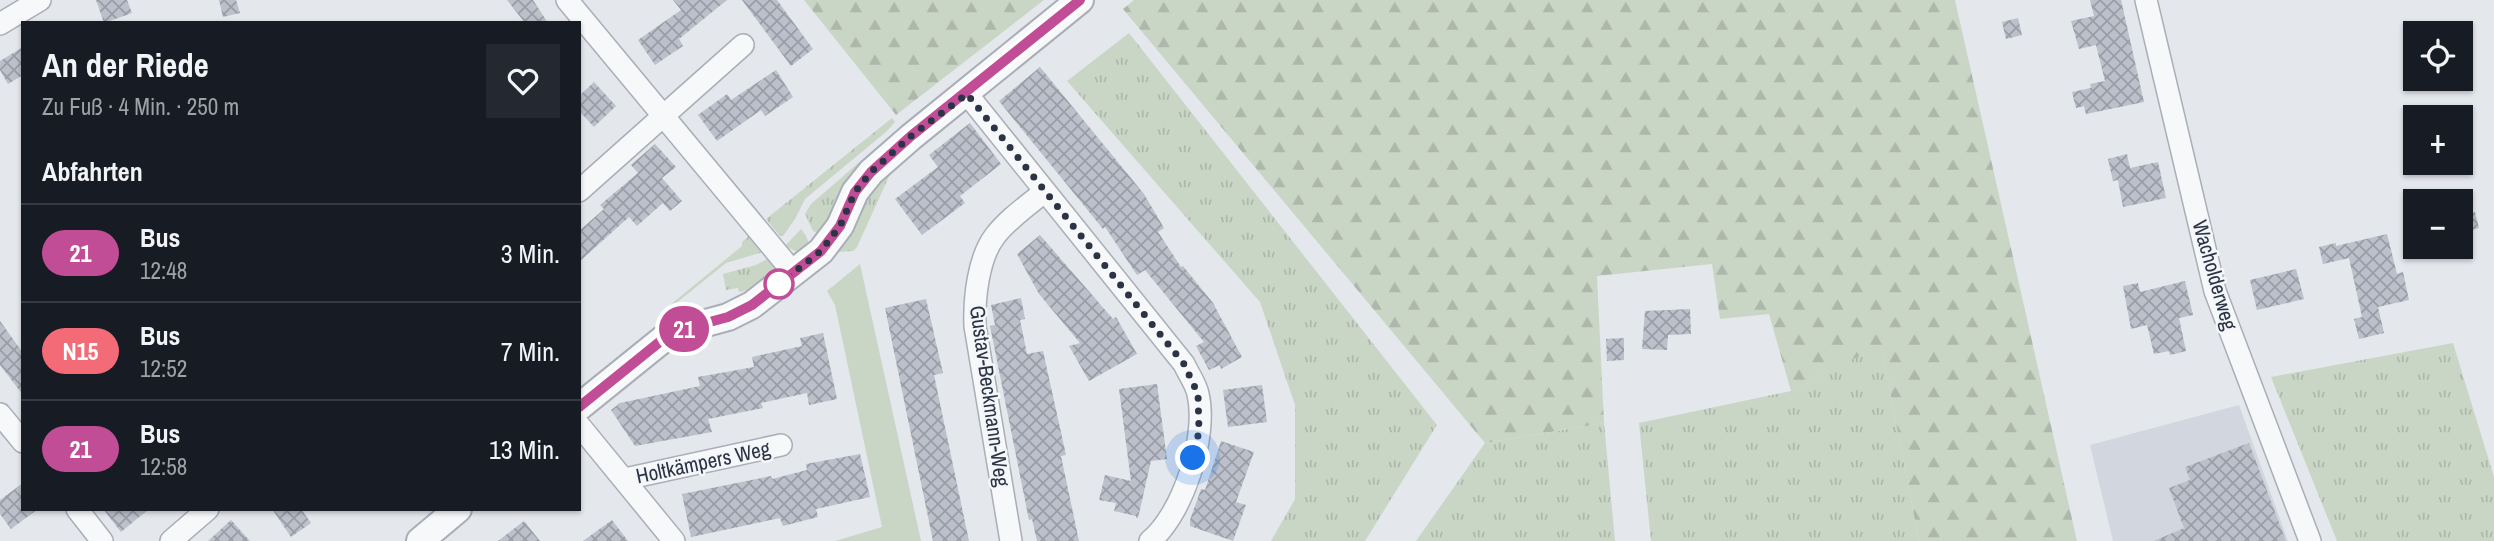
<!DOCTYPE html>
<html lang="de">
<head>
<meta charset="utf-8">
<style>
  body { margin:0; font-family:"Archivo Narrow",sans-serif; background:#242831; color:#f1f3f6; height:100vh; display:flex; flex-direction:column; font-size:26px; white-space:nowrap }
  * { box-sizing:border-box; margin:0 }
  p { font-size:23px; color:#9ea1a6 }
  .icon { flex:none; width:38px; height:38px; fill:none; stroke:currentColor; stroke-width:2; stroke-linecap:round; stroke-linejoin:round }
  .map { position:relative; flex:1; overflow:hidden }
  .sheet { position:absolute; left:21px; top:21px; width:560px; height:490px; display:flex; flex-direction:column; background:#171b24; border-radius:0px; box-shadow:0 2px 5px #0004 }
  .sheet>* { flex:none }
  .badge { padding:0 14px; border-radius:23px; font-size:24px; line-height:46px }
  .buttons { position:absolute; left:2403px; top:21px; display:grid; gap:14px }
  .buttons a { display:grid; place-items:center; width:70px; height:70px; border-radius:0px; background:#171b24; box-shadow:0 2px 5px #0004; font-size:35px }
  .you { position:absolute; width:35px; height:35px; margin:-18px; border:5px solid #fff; border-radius:50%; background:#1a73e8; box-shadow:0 0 0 10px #1a73e833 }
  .map>.badge { position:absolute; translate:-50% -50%; box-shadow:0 0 0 4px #fff }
  h2 { padding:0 21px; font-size:26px; line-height:63px }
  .round { display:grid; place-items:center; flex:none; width:74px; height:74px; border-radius:0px; background:#242831 }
  .headline { display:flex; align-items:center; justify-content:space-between; height:119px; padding:0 21px }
  h1 { font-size:33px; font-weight:800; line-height:52px }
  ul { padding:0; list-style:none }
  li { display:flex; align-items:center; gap:21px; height:98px; padding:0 21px; border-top:2px solid #363941 }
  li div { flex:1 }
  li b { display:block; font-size:26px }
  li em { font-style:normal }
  li .badge { min-width:77px; font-weight:700; text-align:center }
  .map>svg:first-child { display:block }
  .built { fill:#d2d6de }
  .grass { fill:url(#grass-tufts) }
  .forest { fill:url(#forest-firs) }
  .green { fill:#c9d6c5 }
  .building { fill:url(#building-cross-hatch) }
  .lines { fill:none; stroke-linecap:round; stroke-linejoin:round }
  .minor-casing { stroke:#a9aeb7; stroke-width:24 }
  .tertiary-casing { stroke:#a9aeb7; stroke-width:30 }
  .minor { stroke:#f7f8fa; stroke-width:21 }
  .tertiary { stroke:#f7f8fa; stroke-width:26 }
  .line-casing { stroke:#fff; stroke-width:16 }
  .line { stroke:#c24d97; stroke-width:10 }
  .walk { stroke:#2b3445; stroke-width:7; stroke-dasharray:0 12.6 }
  .stop-dot { fill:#fff; stroke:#c24d97; stroke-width:3.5 }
  .labels { text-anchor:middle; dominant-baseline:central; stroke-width:5; stroke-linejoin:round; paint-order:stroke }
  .street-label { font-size:21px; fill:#2b3445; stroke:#f4f6f9 }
</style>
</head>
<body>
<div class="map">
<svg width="2494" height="541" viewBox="0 0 2494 541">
  <defs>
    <pattern id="grass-tufts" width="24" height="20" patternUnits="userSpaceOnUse" patternTransform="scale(1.75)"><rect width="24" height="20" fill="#c9d6c5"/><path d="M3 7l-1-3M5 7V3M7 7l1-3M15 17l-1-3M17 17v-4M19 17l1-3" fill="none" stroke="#adb8ab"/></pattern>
    <pattern id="forest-firs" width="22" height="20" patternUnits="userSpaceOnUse" patternTransform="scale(1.75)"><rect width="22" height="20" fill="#c9d6c5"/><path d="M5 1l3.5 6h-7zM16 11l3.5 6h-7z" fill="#adb8ab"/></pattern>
    <pattern id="building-cross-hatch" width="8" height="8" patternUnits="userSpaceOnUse" patternTransform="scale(1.75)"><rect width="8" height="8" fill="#bbc0ca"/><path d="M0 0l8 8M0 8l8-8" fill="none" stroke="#989da6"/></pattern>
  </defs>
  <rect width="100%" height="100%" fill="#e4e7ec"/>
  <path class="built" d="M 2239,405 L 2288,541 L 2113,541 L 2090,445 Z"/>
  <g class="grass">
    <path d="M 1129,33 L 1437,425 L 1365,541 L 1271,541 L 1295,499 L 1295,405 L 1260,302 L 1067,81 Z"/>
    <path d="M 892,118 L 895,122 L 886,132 L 805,199 L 795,219 L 783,236 L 779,235 L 766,219 Z"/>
    <path d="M 894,132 L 898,132 L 820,234 L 813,231 L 805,214 L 811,204 Z"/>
    <path d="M 891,172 L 857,247 L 853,251 L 838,252 C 856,225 862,190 891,172 Z"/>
    <path d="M 801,229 L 806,236 L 809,244 L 800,251 L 795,251 L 785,246 Z"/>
    <path d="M 750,231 L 763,247 L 763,252 L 726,263 L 665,312 L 664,310 L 742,246 L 742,242 L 747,238 Z"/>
    <path d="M 772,256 L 776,267 C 768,280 754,290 739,292 L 738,288 L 726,290 L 723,274 L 756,265 Z"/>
    <path d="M 2453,343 L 2494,477 L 2494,541 L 2337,541 L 2271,377 Z"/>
    <path d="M 1881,344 L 1919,541 L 1651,541 L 1639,423 L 1791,391 Z"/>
    <path d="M 1604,423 L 1615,541 L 1416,541 L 1485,443 Z"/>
  </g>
  <g class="forest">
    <path d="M 804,0 L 1044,0 L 896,115 Z"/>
    <path d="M 1134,0 L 1955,0 L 2077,541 L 1919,541 L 1881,345 L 1791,391 L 1769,314 L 1720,319 L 1712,264 L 1597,276 L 1604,423 L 1485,443 L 1123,9 Z"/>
  </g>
  <path class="green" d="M 860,264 L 921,541 L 835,541 L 882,527 L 835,305 L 827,291 Z"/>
  <g class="building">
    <path d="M 96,0 L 127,0 L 132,13 L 104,23 Z"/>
    <path d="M 219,0 L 236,0 L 240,13 L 223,17 Z"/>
    <path d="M 507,0 L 533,0 L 548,23 L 525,23 Z"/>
    <path d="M 673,0 L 727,0 L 679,39 L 683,46 L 655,65 L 638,40 L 681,10 Z"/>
    <path d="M 742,0 L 777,0 L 813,49 L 791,66 Z"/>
    <path d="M 2090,0 L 2121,0 L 2144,102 L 2086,114 L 2084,106 L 2076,108 L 2072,92 L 2091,88 L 2090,84 L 2105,81 L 2096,45 L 2079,49 L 2071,21 L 2094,16 Z"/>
    <path d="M 2018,18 L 2022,35 L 2006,39 L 2002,22 Z"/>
    <path d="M 23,47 L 23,75 L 8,84 L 0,70 L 0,61 Z"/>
    <path d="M 1040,67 L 1144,194 L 1164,228 L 1158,232 L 1181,267 L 1183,266 L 1213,303 L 1242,357 L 1221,369 L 1220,365 L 1209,370 L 1196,346 L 1204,342 L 1145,270 L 1137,275 L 1105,227 L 1103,229 L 999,101 Z"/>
    <path d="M 776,70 L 793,97 L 765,116 L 761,110 L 717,141 L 698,115 L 727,94 L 731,100 Z"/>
    <path d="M 594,82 L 616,106 L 594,127 L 579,111 L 579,96 Z"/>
    <path d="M 970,123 L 1001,164 L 960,196 L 965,203 L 922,235 L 895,199 L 938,167 L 929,155 Z"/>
    <path d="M 655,144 L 676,167 L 662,178 L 682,201 L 670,211 L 663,203 L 637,226 L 629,217 L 579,262 L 579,231 L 604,209 L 600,205 L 638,173 L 631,165 Z"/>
    <path d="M 2127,154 L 2130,168 L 2158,162 L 2166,198 L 2123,207 L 2118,180 L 2113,181 L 2108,159 Z"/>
    <path d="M 2475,212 L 2479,228 L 2464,232 L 2460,215 Z"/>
    <path d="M 2387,234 L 2397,274 L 2403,272 L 2409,300 L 2378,307 L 2384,333 L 2359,339 L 2354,319 L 2362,317 L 2349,258 L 2323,264 L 2319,247 L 2336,243 L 2336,246 Z"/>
    <path d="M 1040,235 L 1113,319 L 1116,317 L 1137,354 L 1089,381 L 1069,346 L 1080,343 L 1039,294 L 1017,254 Z"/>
    <path d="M 2296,269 L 2304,299 L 2257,310 L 2250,280 Z"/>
    <path d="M 2185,281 L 2193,315 L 2179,318 L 2186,351 L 2170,355 L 2169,351 L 2154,354 L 2147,325 L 2131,329 L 2123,286 L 2138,283 L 2140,292 Z"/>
    <path d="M 1021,298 L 1025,319 L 1020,320 L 1027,354 L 1043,351 L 1066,455 L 1061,456 L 1079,541 L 1037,541 L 1032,519 L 1029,520 L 990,326 L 995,325 L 991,305 Z"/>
    <path d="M 926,299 L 943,373 L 934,375 L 969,541 L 933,541 L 885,308 Z"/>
    <path d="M 1690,309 L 1691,334 L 1668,335 L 1667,350 L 1642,349 L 1645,311 Z"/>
    <path d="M 0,321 L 23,353 L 23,395 L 0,365 Z"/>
    <path d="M 823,333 L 837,399 L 809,405 L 807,393 L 761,403 L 763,408 L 708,419 L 712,432 L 635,446 L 611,410 L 620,403 L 700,386 L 698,377 L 754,367 L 752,357 L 802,346 L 800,338 Z"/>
    <path d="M 1624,338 L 1624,360 L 1607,361 L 1606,339 Z"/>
    <path d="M 1157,384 L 1167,459 L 1151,461 L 1138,518 L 1136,518 L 1136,516 L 1114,511 L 1116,503 L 1099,500 L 1105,475 L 1131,481 L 1119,389 Z"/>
    <path d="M 1262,385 L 1267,422 L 1228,427 L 1223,390 Z"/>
    <path d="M 1221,441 L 1254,452 L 1236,502 L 1246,505 L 1233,541 L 1190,526 L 1190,520 L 1201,489 L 1205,490 Z"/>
    <path d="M 2249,443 L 2286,541 L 2154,541 L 2184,528 L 2169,488 L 2190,480 L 2185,467 Z"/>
    <path d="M 860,454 L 870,497 L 816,509 L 818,517 L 783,526 L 780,518 L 691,537 L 682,494 L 771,476 L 772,479 L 807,470 L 806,464 Z"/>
    <path d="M 23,483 L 23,509 L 38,509 L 11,529 L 0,514 L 0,500 Z"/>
    <path d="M 103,509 L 149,509 L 121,532 Z"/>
    <path d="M 272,509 L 301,509 L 311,523 L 291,537 Z"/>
    <path d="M 231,520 L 250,541 L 208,541 Z"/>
    <path d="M 612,520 L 628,541 L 583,541 Z"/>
    <path d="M 524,521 L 540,541 L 498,541 Z"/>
  </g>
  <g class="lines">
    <defs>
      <g id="minor">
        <path d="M 567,0 L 793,272"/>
        <path d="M 2146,0 L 2215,291 L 2310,541"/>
        <path d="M 0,24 L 40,0"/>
        <path d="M 967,94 L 1184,364 C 1188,373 1196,384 1198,394 C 1208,436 1183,514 1150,541"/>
        <path d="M 579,191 L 743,45"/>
        <path d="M 0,414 L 23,442"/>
        <path d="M 579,425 L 674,541"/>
        <path d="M 625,479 L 781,445"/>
        <path d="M 77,509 L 102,541"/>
        <path d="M 171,541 L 208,509"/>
        <path d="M 1011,541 L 975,326 C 974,299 978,258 995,236 C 1008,219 1027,206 1044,192"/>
      </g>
      <g id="tertiary">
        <path d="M 579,407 L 662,340 L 684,329 L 728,317 L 752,305 L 821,251 L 840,226 L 855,192 L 871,172 L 911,137 L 1080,0"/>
        <path d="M 420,541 L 458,509"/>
      </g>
    </defs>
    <use href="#minor" class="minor-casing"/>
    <use href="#tertiary" class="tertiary-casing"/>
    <use href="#minor" class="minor"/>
    <use href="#tertiary" class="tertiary"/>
  </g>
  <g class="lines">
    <defs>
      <path id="line" d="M 579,407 L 662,340 L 684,329 L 728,317 L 752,305 L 821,251 L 840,226 L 855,192 L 871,172 L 911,136 L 1080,0"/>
    </defs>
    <use href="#line" class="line-casing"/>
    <use href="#line" class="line"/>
    <path class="walk" d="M 779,284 L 821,251 L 840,226 L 855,192 L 871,172 L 911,136 L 967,94 L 1184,364 L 1198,394 L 1199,431 L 1193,458"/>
  </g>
  <circle class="stop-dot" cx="779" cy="284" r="14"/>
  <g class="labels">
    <g class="street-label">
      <text transform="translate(2215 275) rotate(74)">Wacholderweg</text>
      <text transform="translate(990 396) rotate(82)">Gustav-Beckmann-Weg</text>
      <text transform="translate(703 462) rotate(-12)">Holtkämpers Weg</text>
    </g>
  </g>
</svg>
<div class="buttons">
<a><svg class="icon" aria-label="locate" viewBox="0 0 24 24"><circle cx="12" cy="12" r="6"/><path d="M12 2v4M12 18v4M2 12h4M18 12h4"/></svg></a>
<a>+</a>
<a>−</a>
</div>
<div class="you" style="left:1193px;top:458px"></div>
<b class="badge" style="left:684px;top:329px;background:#c24d97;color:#fff">21</b>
<section class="sheet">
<div class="headline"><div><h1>An der Riede</h1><p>Zu Fuß · 4 Min. · 250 m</p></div><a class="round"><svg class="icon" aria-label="heart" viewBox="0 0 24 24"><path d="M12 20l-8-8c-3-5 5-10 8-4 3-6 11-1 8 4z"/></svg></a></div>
<h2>Abfahrten</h2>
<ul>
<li><span class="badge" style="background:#c24d97;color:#fff">21</span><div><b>Bus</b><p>12:48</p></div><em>3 Min.</em></li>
<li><span class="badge" style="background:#f46b78;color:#fff">N15</span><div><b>Bus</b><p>12:52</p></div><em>7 Min.</em></li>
<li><span class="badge" style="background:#c24d97;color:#fff">21</span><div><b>Bus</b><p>12:58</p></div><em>13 Min.</em></li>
</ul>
</section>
</div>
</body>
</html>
